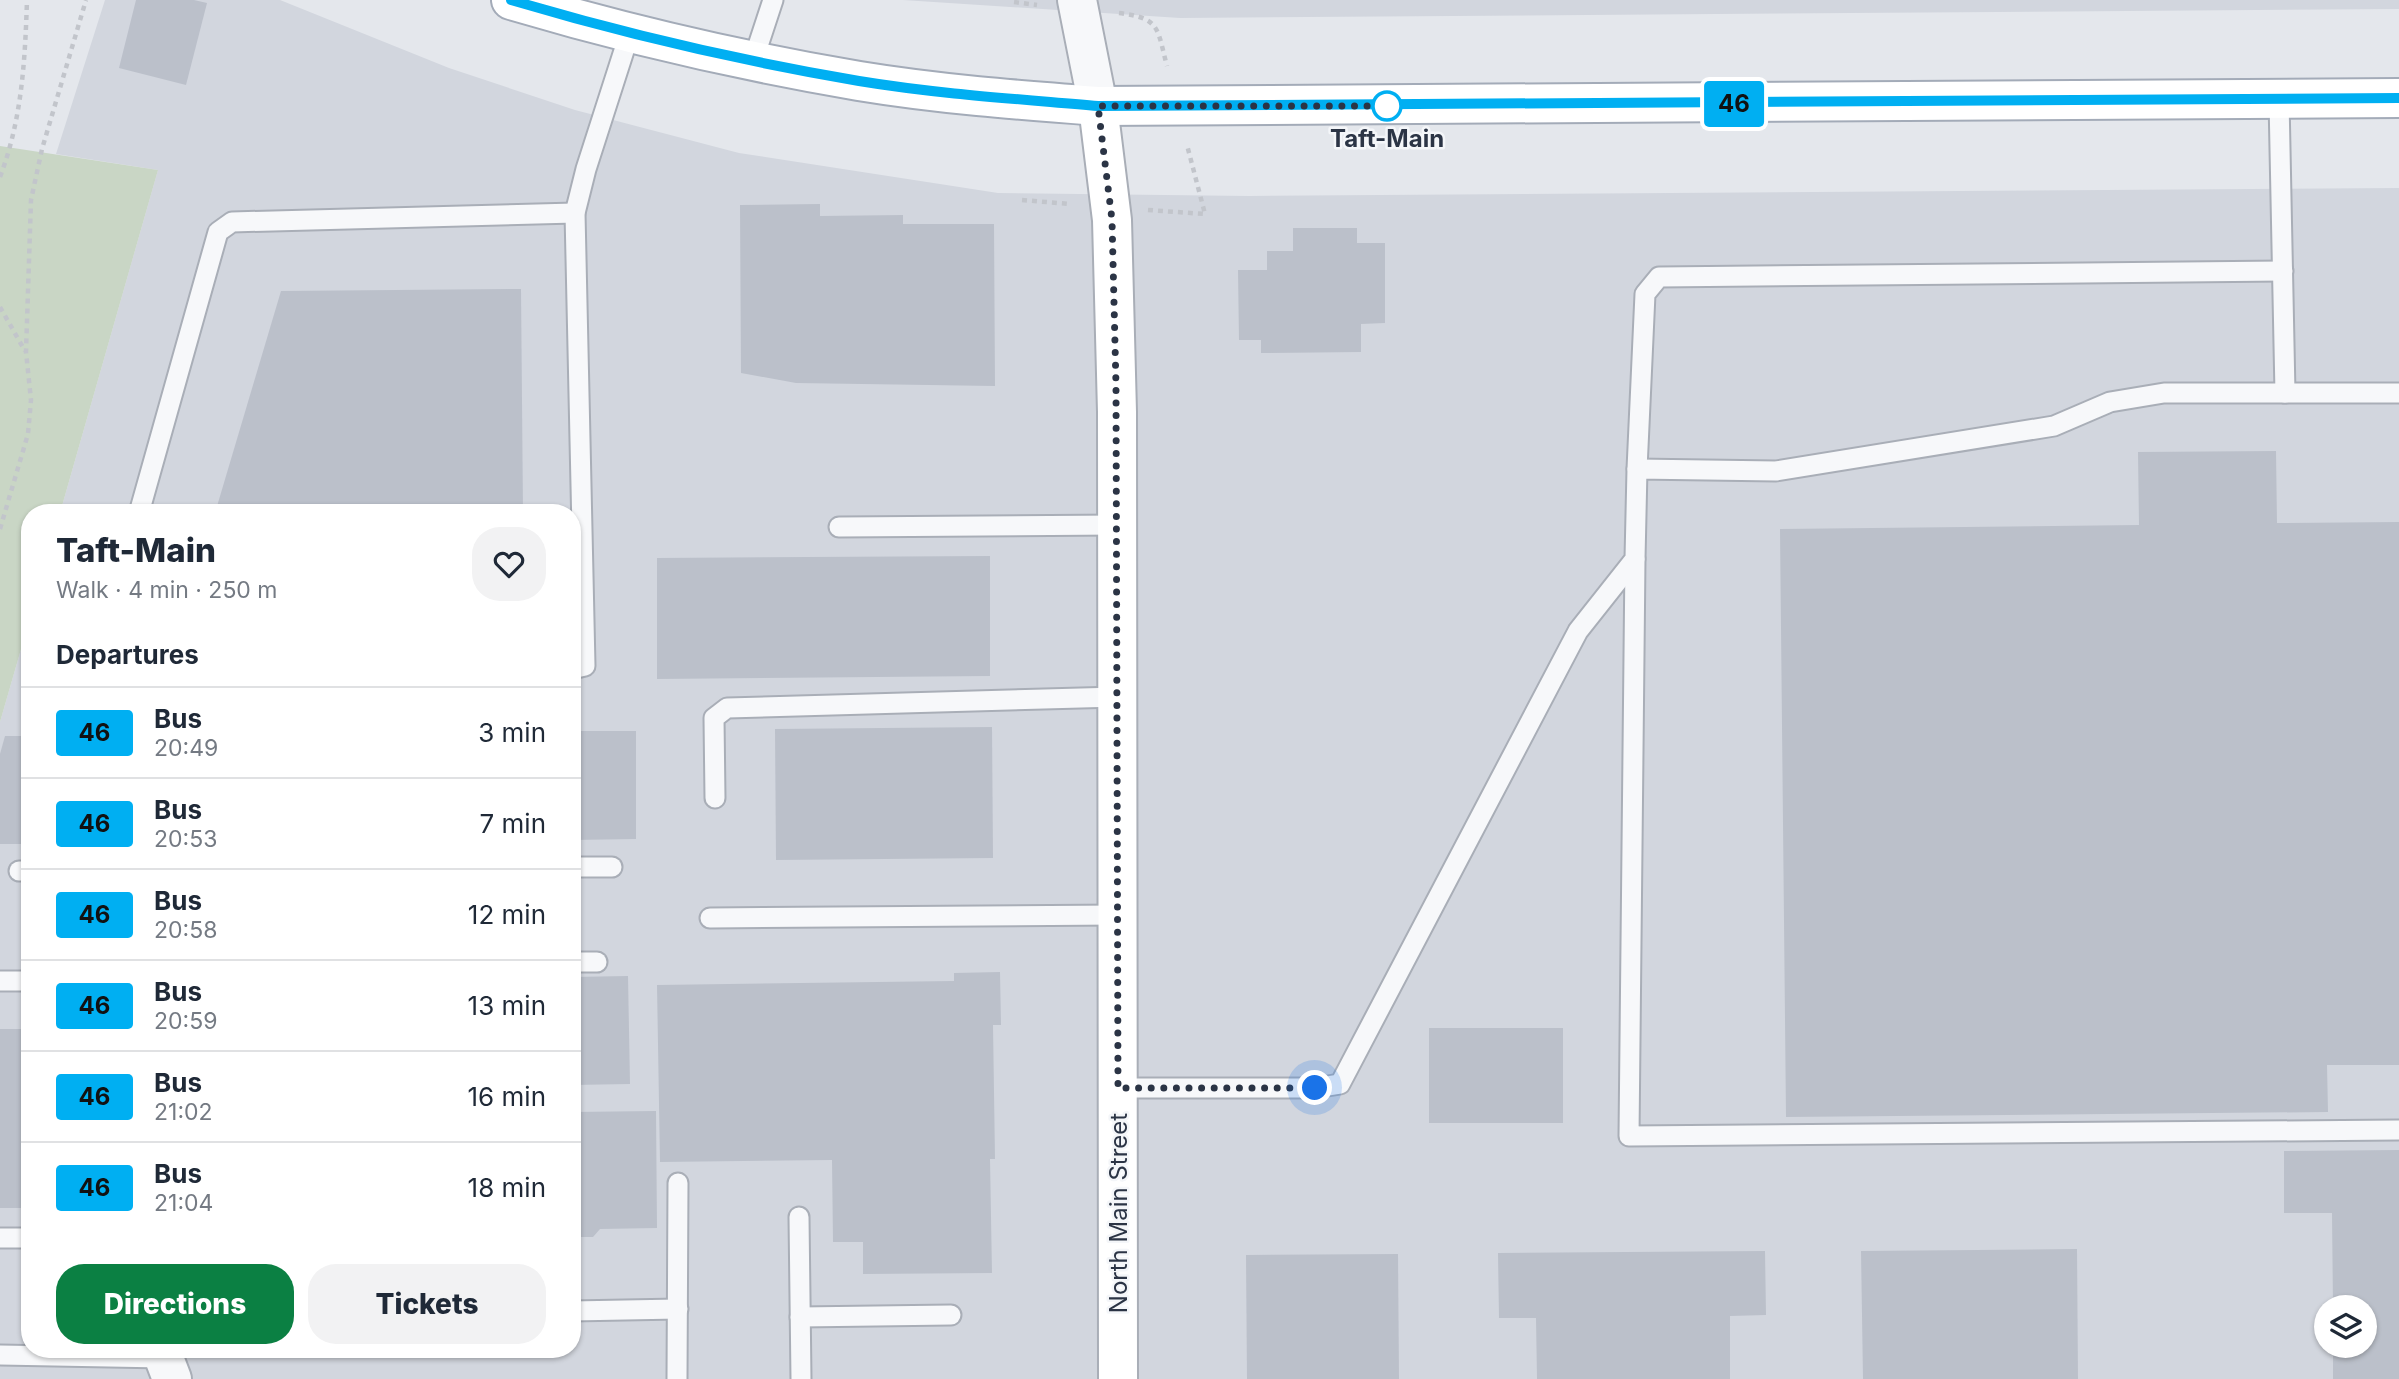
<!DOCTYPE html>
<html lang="en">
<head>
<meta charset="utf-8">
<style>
  body { margin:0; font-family:Inter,sans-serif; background:#f2f2f3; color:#1f2937; height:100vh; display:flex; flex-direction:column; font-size:26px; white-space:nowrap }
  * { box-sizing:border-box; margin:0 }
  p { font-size:23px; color:#747a83 }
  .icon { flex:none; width:38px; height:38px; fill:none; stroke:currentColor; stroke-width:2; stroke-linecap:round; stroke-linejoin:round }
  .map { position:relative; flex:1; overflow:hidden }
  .details { position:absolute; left:21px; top:504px; width:560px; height:854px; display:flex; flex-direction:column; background:#fff; border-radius:28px; box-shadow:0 2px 5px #0004 }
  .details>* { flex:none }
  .badge { padding:0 14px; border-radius:5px; font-size:24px; line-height:46px }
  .controls { position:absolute; left:2314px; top:1295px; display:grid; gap:14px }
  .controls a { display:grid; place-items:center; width:63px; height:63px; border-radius:50%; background:#fff; box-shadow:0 2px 5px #0004; font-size:35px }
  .you { position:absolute; width:35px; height:35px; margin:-18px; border:5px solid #fff; border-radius:50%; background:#1a73e8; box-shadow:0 0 0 10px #1a73e833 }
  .map>.badge { position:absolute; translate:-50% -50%; box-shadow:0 0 0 4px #fff }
  h2 { padding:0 35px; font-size:26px; line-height:63px }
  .round { display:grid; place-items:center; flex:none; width:74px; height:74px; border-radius:28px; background:#f2f2f3 }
  .summary { display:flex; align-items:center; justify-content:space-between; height:119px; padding:0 35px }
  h1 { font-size:33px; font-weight:800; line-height:52px }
  .button { display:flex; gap:14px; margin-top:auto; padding:14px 35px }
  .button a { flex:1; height:80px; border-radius:28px; background:#0b8043; color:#fff; font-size:28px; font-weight:800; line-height:80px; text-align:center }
  .button a+a { background:#f2f2f3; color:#1f2937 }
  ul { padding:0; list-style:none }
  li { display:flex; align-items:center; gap:21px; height:91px; padding:0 35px; border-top:2px solid #e0e1e3 }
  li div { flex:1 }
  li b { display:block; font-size:26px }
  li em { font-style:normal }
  li .badge { min-width:77px; font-weight:700; text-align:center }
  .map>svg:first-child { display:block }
  .built { fill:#d2d6de; fill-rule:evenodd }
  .green { fill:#c9d6c5 }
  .building { fill:#bbc0ca }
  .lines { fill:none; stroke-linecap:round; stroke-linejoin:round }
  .service-casing { stroke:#a9aeb7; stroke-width:23 }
  .minor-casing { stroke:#a9aeb7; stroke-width:42 }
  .secondary-casing { stroke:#a9aeb7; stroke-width:42 }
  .primary-casing { stroke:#a3abb8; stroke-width:42 }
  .path { stroke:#c2c5cb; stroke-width:4.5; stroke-dasharray:5 5; stroke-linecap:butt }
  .service { stroke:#f7f8fa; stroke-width:19 }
  .minor { stroke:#f7f8fa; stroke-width:38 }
  .secondary { stroke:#fff; stroke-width:38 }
  .primary { stroke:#fff; stroke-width:38 }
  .line-casing { stroke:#fff; stroke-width:16 }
  .line { stroke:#00aff2; stroke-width:10 }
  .walk { stroke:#2b3445; stroke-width:7; stroke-dasharray:0 12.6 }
  .stop-dot { fill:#fff; stroke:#00aff2; stroke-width:3.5 }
  .labels { text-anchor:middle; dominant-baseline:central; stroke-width:5; stroke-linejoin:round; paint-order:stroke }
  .stop-label { font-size:24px; font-weight:bold; fill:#2b3445; stroke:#f4f6f9 }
  .street-label { font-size:24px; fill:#2b3445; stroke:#f4f6f9 }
</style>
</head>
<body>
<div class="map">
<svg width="2399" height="1379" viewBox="0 0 2399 1379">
  <rect width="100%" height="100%" fill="#e4e7ec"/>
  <g class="built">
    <path d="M 105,0 L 280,0 L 449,68 L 575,110 L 739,153 L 998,193 L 1249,196 L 2399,188 L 2399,1379 L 0,1379 L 0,722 L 30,618 L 30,1349 L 572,1349 L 572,513 L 60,513 L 158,170 L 56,154 ZM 2326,1307 L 2364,1307 L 2364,1346 L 2326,1346 Z"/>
    <path d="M 903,0 L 2399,0 L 2399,9 L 1180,18 Z"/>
  </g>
  <path class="green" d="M 0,146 L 158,170 L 60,513 L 30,513 L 30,618 L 0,722 Z"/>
  <g class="building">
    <path d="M 136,0 L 194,0 L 207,3 L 186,85 L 119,68 Z"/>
    <path d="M 820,204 L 820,216 L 903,215 L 903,224 L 994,224 L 995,386 L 796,383 L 741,373 L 740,205 Z"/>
    <path d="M 1293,228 L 1357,228 L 1357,243 L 1385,243 L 1385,323 L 1361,324 L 1361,352 L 1261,353 L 1261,340 L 1239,340 L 1238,270 L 1267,270 L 1267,251 L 1293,251 Z"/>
    <path d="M 521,289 L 523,513 L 215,513 L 281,291 Z"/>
    <path d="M 2276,451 L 2277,523 L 2399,522 L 2399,1065 L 2327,1065 L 2328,1112 L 1786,1117 L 1780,529 L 2139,525 L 2138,452 Z"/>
    <path d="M 990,556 L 990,676 L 657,679 L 657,558 Z"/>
    <path d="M 992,727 L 993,858 L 776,860 L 775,729 Z"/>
    <path d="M 572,731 L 636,731 L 636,839 L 572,840 Z"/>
    <path d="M 5,736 L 30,736 L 30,844 L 0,844 L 0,754 Z"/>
    <path d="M 1000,972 L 1001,1025 L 993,1025 L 995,1159 L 990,1159 L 992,1273 L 863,1274 L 863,1242 L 833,1242 L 832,1160 L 660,1162 L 657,985 L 954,981 L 954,973 Z"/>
    <path d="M 628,976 L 630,1084 L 572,1085 L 572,977 Z"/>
    <rect x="1429" y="1028" width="134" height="95"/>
    <rect x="0" y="1029" width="30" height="179"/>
    <path d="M 656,1111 L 657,1228 L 600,1229 L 593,1237 L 572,1237 L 572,1112 Z"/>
    <path d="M 2399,1150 L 2399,1379 L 2333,1379 L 2333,1346 L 2364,1346 L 2364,1307 L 2333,1307 L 2332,1213 L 2284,1213 L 2284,1151 Z"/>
    <path d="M 2077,1249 L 2078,1379 L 1863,1379 L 1861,1251 Z"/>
    <path d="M 1765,1251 L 1766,1315 L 1730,1316 L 1730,1379 L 1537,1379 L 1536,1318 L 1499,1318 L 1498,1253 Z"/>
    <path d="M 1398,1254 L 1399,1379 L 1247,1379 L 1246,1255 Z"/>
  </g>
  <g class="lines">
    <defs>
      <g id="service">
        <path d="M 753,61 L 773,0"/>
        <path d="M 2285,393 L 2399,393"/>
        <path d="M 1637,469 L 1645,294 L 1659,277 L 2283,271"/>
        <path d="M 139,513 L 218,232 L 232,222 L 575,213"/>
        <path d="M 839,527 L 1118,525"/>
        <path d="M 1635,559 L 1629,1136 L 2399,1130"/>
        <path d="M 572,669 L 585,666 L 575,213 L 586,169 L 630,32"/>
        <path d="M 715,798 L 714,718 L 727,708 L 1118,697"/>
        <path d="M 572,867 L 612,867"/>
        <path d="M 19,871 L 30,871"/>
        <path d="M 710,918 L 1118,915"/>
        <path d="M 572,962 L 597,962"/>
        <path d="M 0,981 L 30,981"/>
        <path d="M 1118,1088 L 1315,1088 L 1340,1084 L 1578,631 L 1635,559 L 1637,469 L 1776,471 L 2054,426 L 2110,402 L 2164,393 L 2285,393 L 2279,100"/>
        <path d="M 799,1217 L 801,1379"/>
        <path d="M 0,1238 L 30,1238"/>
        <path d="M 572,1311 L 678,1309"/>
        <path d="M 800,1317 L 951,1315"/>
        <path d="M 0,1355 L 164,1358"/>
        <path d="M 677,1379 L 678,1183"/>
      </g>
      <g id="minor">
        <path d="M 1077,0 L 1098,106"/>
        <path d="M 165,1349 L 164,1358 L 172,1379"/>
      </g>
      <path id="secondary" d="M 1098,106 L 1112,220 L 1117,412 L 1118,1379"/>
      <path id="primary" d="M 511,0 C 625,34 742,61 859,81 C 938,94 1018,100 1098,106 L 2399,98"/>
    </defs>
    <use href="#service" class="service-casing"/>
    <use href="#minor" class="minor-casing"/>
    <use href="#secondary" class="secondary-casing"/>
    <use href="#primary" class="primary-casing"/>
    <g class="path">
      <path d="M 1014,2 L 1037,5"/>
      <path d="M 1119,13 C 1161,18 1157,29 1167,66"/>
      <path d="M 0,177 C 22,119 25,61 27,0"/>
      <path d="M 1022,200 L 1070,204"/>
      <path d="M 1148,210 L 1205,214 L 1187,145"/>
      <path d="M 0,307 L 25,351"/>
      <path d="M 0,529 L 28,434 L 31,400 L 26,352 L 31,200 L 42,149 L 86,0"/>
    </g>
    <use href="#service" class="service"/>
    <use href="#minor" class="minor"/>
    <use href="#secondary" class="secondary"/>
    <use href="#primary" class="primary"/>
  </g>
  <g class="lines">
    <defs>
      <path id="line" d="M 511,0 C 625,34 742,61 859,81 C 938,94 1018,99 1098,106 L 2399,98"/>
    </defs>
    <use href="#line" class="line-casing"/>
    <use href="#line" class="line"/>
    <path class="walk" d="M 1315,1088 L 1118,1088 L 1116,385 L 1112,220 L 1098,106 L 1392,106 L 1387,106"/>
  </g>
  <circle class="stop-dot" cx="1387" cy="106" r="14"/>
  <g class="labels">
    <g class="stop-label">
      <text x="1387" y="138">Taft-Main</text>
    </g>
    <g class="street-label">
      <text transform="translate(1118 1213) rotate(-90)">North Main Street</text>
    </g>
  </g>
</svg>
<div class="controls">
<a><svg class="icon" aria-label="layers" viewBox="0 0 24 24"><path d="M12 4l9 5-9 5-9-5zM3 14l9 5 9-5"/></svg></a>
</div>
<div class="you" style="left:1315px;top:1088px"></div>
<b class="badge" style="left:1734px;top:104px;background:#00aff2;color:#111">46</b>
<section class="details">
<div class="summary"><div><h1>Taft-Main</h1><p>Walk · 4 min · 250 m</p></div><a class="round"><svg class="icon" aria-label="heart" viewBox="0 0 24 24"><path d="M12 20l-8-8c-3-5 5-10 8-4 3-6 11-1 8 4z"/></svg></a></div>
<h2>Departures</h2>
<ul>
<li><span class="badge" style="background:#00aff2;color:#111">46</span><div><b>Bus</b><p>20:49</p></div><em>3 min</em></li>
<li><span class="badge" style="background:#00aff2;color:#111">46</span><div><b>Bus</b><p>20:53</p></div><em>7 min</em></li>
<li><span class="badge" style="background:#00aff2;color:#111">46</span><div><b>Bus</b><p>20:58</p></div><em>12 min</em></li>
<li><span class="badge" style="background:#00aff2;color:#111">46</span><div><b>Bus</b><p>20:59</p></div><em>13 min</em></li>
<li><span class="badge" style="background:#00aff2;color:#111">46</span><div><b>Bus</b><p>21:02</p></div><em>16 min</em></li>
<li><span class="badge" style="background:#00aff2;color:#111">46</span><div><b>Bus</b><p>21:04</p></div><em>18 min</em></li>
</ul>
<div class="button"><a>Directions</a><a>Tickets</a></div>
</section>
</div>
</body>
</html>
